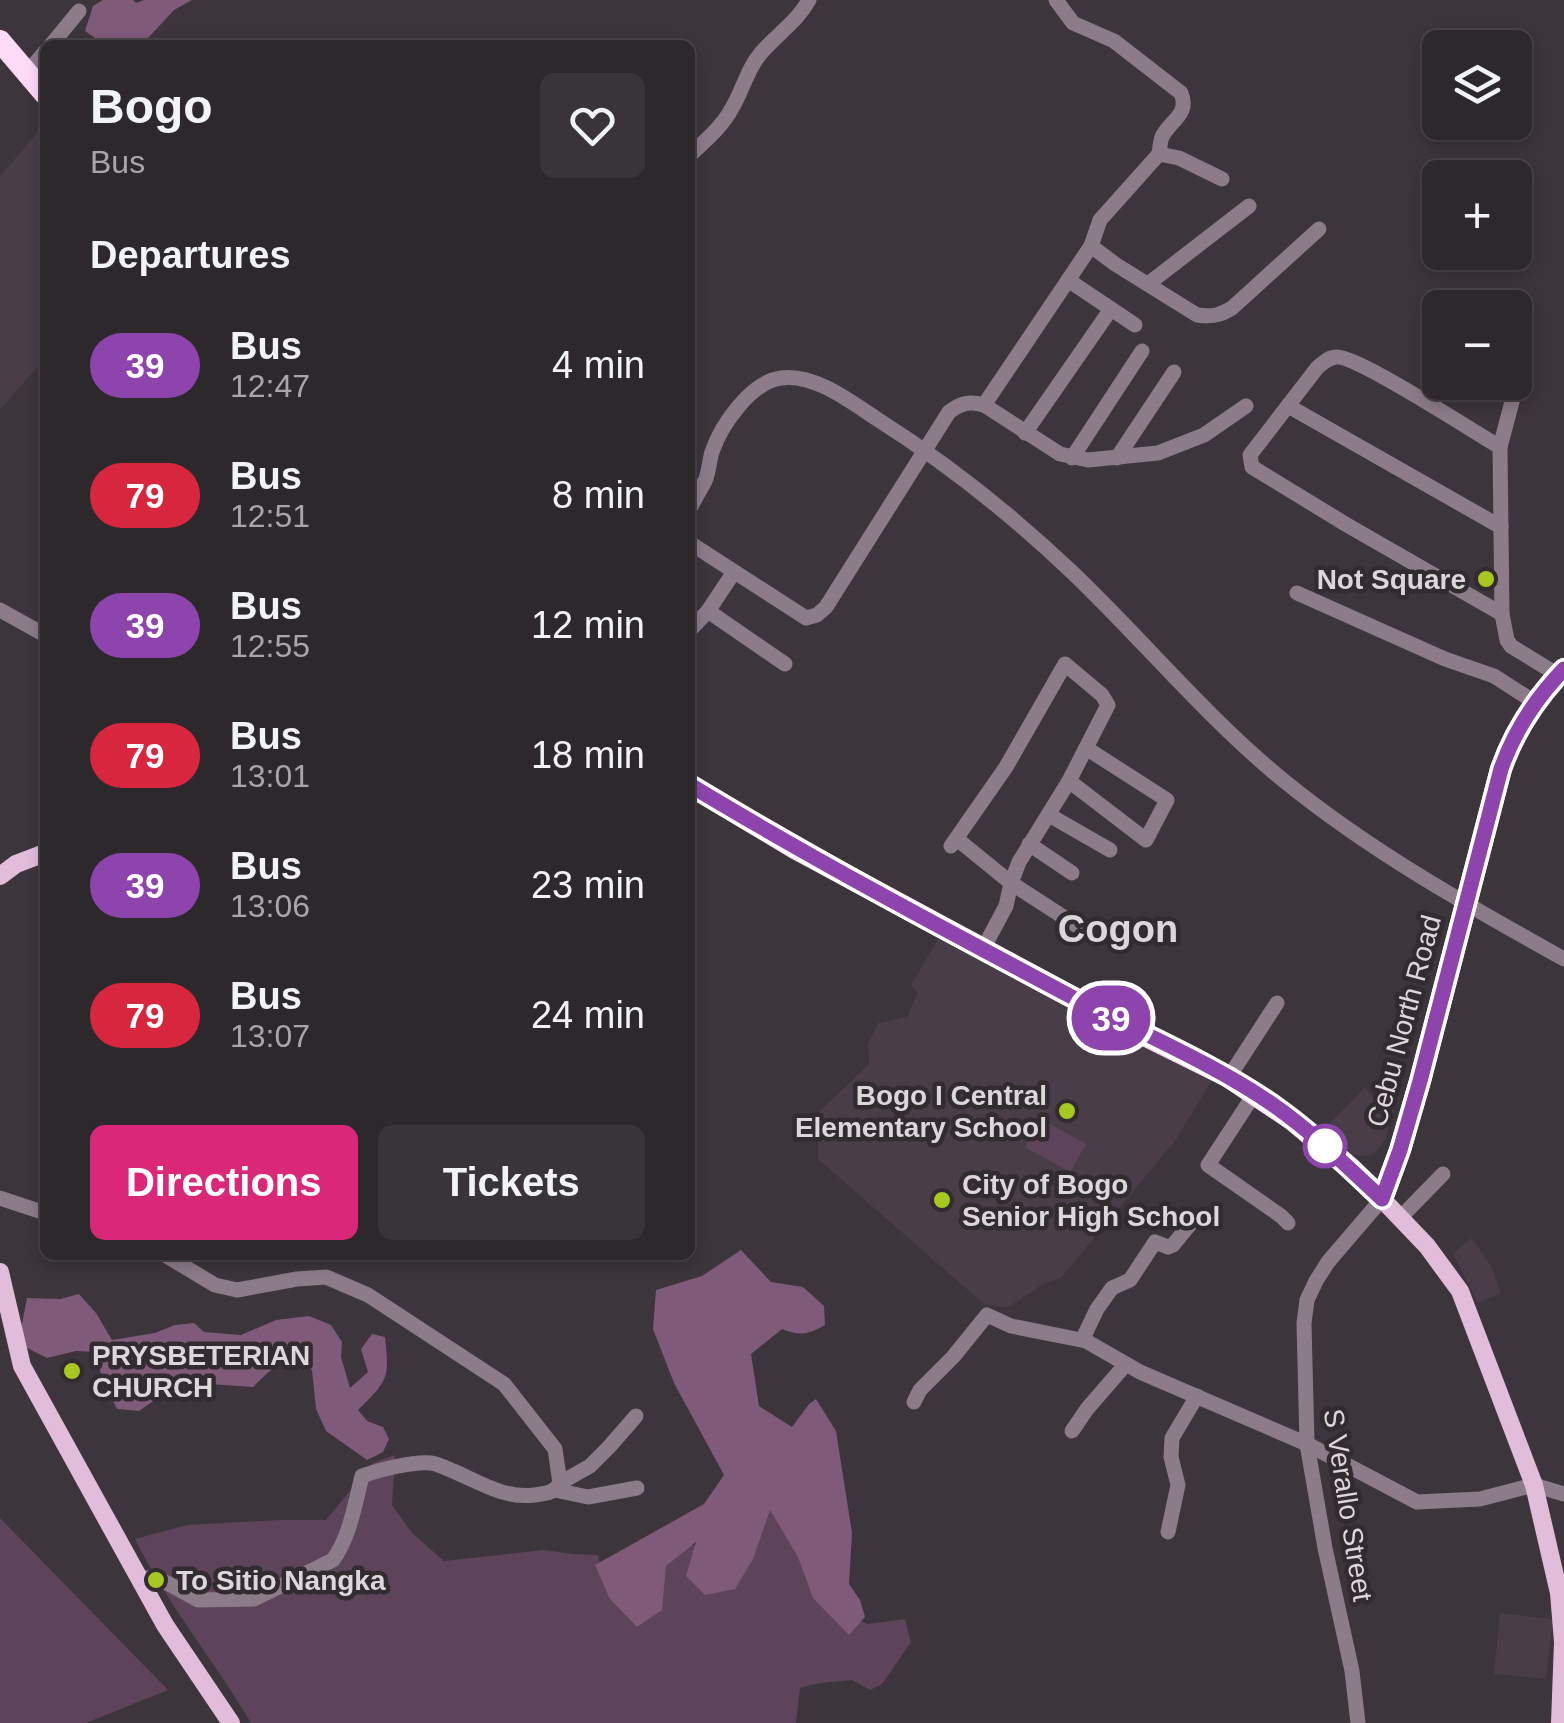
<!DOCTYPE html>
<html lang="en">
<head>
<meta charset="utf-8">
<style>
  body { margin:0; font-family:Arial,sans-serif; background:#393438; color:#f1f3f6; height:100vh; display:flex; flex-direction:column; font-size:38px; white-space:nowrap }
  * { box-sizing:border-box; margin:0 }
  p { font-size:32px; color:#a7a6a9 }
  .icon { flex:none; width:55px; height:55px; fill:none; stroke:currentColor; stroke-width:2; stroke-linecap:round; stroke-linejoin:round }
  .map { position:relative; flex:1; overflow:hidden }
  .drawer { position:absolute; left:40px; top:40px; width:655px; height:1220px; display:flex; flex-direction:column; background:#2d282c; border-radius:15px; box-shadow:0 5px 15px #0003,0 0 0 2px #484448 }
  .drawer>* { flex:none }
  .badge { padding:0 20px; border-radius:32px; font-size:35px; line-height:65px }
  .fabs { position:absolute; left:1422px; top:30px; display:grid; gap:20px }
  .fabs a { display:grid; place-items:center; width:110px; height:110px; border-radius:15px; background:#2d282c; box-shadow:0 5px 15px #0003,0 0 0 2px #484448; font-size:50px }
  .map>.badge { position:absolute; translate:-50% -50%; box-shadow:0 0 0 5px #fff }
  h2 { padding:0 50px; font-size:38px; line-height:90px }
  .round { display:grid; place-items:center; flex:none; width:105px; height:105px; border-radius:15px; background:#393438 }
  .headline { display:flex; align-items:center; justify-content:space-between; height:170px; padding:0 50px }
  h1 { font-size:48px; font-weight:800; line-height:75px }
  .button { display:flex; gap:20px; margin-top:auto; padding:20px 50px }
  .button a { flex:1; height:115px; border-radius:15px; background:#db2777; color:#fff; font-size:40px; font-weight:800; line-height:115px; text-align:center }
  .button a+a { background:#393438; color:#f1f3f6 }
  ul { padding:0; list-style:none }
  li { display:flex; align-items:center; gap:30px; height:130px; padding:0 50px }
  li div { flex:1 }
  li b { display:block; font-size:38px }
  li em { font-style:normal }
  li .badge { min-width:110px; font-weight:700; text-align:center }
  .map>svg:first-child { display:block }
  .built { fill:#493d47 }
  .green { fill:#5e445a }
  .forest { fill:#7f5a79 }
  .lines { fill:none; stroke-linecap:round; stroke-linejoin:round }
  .minor { stroke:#8c7b89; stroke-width:15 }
  .major { stroke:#e1bdda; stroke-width:18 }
  .highway { stroke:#fddaf6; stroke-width:22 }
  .line-casing { stroke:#fff; stroke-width:22 }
  .line { stroke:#8e44ad; stroke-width:15 }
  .poi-dot { fill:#a6c821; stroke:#322b30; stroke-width:4 }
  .stop-dot { fill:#fff; stroke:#8e44ad; stroke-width:5 }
  .labels { text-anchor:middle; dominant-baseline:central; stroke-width:9; stroke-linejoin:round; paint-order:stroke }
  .poi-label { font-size:28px; font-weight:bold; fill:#dbd7da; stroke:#322b30; text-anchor:start }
  .street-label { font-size:28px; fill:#dbd7da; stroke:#322b30 }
  .district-label { font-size:38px; font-weight:bold; fill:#dbd7da; stroke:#322b30 }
</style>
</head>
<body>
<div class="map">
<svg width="1564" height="1723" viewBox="0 0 1564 1723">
  <rect width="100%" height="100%" fill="#3c353b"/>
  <g class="built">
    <path d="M 45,124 L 45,358 L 0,410 L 0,176 Z"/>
    <path d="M 941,934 L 1212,1080 L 1175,1141 L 1061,1278 L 1045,1283 L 1007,1308 L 984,1304 L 818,1159 L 818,1113 L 869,1064 L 868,1044 L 878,1023 L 907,1017 L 918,994 L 911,985 Z"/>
    <path d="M 1365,1088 L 1373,1097 L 1396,1102 L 1385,1140 L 1374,1154 L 1362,1156 L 1353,1155 L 1323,1130 Z"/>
    <path d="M 1472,1238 L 1491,1266 L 1501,1293 L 1478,1303 L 1453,1253 Z"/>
    <path d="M 1500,1613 L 1553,1619 L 1546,1679 L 1494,1674 Z"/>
  </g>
  <g class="green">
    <path d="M 1041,1119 L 1086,1144 L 1070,1172 L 1025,1147 Z"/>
    <path d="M 395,1455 L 392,1505 L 412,1533 L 444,1561 L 544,1550 L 572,1554 L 598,1555 L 601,1568 L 655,1568 L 682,1539 L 698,1548 L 779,1495 L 837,1609 L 867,1624 L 905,1619 L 911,1642 L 882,1684 L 870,1690 L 852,1680 L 820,1683 L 800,1688 L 796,1723 L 251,1723 C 214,1660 167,1604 135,1539 L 187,1525 L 280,1520 L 326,1520 L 373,1463 Z"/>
    <path d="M 0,1518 L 168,1690 L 86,1723 L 0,1723 Z"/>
  </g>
  <g class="forest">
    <path d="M 103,0 L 133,0 L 136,3 L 144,0 L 192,0 L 174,10 L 149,37 L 135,45 L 105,45 L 85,31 L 93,6 Z"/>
    <path d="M 741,1250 L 771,1282 L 803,1287 L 824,1306 L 825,1325 C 808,1335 799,1336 782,1329 L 751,1354 L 759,1406 L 792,1427 L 809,1404 L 816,1399 L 836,1431 L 852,1533 L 849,1584 L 860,1600 L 865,1617 L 849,1635 L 813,1598 L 798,1557 L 770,1510 L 753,1559 L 735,1589 L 705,1595 L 686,1576 L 696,1542 L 666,1566 L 662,1610 L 637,1627 L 610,1599 L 595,1565 L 704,1504 L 724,1475 L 674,1383 L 653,1329 L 656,1290 L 702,1276 Z"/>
    <path d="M 79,1294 L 96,1313 L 112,1340 L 155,1333 L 175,1325 L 194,1323 L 204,1332 L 241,1335 L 276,1320 L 309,1316 L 331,1325 L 342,1342 L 341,1357 L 350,1388 L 368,1372 L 361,1349 L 372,1334 L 385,1337 C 390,1379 387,1381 358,1410 L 367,1421 L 383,1427 L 389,1439 L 383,1452 L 367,1460 L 326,1431 L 316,1409 L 312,1370 C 281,1356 275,1366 253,1387 L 181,1382 L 139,1411 L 117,1409 L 102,1379 L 96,1352 L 76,1351 L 47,1358 L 27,1348 L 21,1329 L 27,1298 L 60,1299 Z"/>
  </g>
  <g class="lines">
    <g class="minor">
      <path d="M 1056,0 L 1073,23 L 1114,41 L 1181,93 C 1190,115 1170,120 1162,137 C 1160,142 1160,148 1159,154"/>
      <path d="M 51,45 L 79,11"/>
      <path d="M 27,73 L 45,52"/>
      <path d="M 690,155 C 705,141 722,127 732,108 C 743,90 747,69 761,53 C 777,34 797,22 809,0"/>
      <path d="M 1091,246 L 1115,264 L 1197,315 C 1211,317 1219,316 1232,308 L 1319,229"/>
      <path d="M 1068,280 L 1135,325"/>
      <path d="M 1148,284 L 1249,206"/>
      <path d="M 1513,398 L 1500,447 L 1502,614 L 1507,640 L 1511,646 L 1558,675"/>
      <path d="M 984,405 L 1091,246 L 1100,220 L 1159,154 L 1179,158 L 1222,179"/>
      <path d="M 1290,407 L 1501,527"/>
      <path d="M 1025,433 L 1111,309"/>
      <path d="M 1500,447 C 1474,432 1358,356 1337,357 C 1328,357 1323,363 1317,368 L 1250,455 L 1252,467 L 1347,525 L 1502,614"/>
      <path d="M 1072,458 L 1142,351"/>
      <path d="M 1117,458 L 1174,372"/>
      <path d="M 690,508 C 695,499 700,490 705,481 C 709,472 709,462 712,452 C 721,425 751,382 781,378 C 814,373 851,402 877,419 C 948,464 1012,515 1073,573 C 1144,641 1207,718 1283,780 C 1370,851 1467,905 1564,959"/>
      <path d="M 690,543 L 806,618 L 817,615 L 826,607 L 949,412 C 961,403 969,401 984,405 L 1060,454 L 1088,460 L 1158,453 L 1204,435 L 1246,406"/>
      <path d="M 1297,593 L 1445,659 L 1494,676 L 1536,703"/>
      <path d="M 0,610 L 45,635"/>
      <path d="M 708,611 L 785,664"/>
      <path d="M 690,630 L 708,611 L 734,572"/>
      <path d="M 1069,781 L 1146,840 L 1167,800 L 1086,748"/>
      <path d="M 1049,815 L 1110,850"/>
      <path d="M 957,839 L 1011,883 L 1085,931"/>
      <path d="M 1029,844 L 1072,873"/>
      <path d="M 951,846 L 1006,767 L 1065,664 L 1102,695 L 1108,705 L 1069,781 L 1019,862 L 1011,883 L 1006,906 L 983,949"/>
      <path d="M 1229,1077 L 1277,1003"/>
      <path d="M 1255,1093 L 1208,1165 L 1281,1216 L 1288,1223"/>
      <path d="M 0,1198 L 45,1213"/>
      <path d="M 1400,1218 L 1443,1174"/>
      <path d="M 1086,1341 L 1085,1334 L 1097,1309 L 1112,1288 L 1130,1280 L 1155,1242 L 1168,1247 L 1173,1245 L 1195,1218"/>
      <path d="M 914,1402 L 920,1390 L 953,1357 L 987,1315 L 1011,1326 L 1086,1341 L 1140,1372 L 1307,1444 L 1417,1502 L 1480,1499 L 1534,1485 L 1564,1494"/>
      <path d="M 1072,1431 L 1087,1409 L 1126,1364"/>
      <path d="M 560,1483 L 590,1466 L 609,1447 L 636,1416"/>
      <path d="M 555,1490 L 588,1497 L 637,1488"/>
      <path d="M 1168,1532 L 1178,1485 L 1171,1457 L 1172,1438 L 1197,1396"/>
      <path d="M 138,1578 L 158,1578 L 198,1600 L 254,1599 L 333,1560 C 350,1536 355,1504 362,1476 C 378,1470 414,1461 431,1463 C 438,1464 446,1468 453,1471 C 479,1482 505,1499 534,1495 C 546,1493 553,1494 560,1483 L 555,1449 L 504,1384 L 368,1295 L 326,1277 L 297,1279 L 237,1290 L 215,1285 L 165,1255"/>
      <path d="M 1358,1723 L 1352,1671 L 1325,1548 L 1307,1444 L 1304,1323 L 1307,1300 L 1316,1281 L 1328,1262 L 1382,1199"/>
    </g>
    <g class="major">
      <path d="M 0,876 L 16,864 L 45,853"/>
      <path d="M 1382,1199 L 1427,1246 L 1460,1291 L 1534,1485 L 1559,1593 L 1563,1642 L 1560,1723"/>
      <path d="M 0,1272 L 22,1366 L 165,1625 L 231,1723"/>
    </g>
    <g class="highway">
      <path d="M 0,41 L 45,94"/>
      <path d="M 690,785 L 795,848 L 1124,1025 L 1229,1077 L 1293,1120 L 1350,1168 L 1382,1199 L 1400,1150 L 1420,1081 L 1501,769 C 1514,732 1537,697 1564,669"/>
    </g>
  </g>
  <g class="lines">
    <defs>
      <path id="line" d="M 690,785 C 814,860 942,928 1070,996 C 1136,1031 1211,1062 1272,1104 C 1312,1132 1347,1166 1382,1199 L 1400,1150 L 1420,1081 L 1501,769 C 1514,732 1537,697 1564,669"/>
    </defs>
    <use href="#line" class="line-casing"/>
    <use href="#line" class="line"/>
  </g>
  <g class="poi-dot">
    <circle cx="1486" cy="579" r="10"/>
    <circle cx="1067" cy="1111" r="10"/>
    <circle cx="942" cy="1200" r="10"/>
    <circle cx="72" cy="1371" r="10"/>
    <circle cx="156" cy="1580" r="10"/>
  </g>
  <circle class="stop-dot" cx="1325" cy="1146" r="20"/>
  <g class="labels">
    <g class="poi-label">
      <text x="1466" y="579" text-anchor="end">Not Square</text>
      <text x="1047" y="1095" text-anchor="end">Bogo I Central<tspan x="1047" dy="32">Elementary School</tspan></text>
      <text x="962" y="1184">City of Bogo<tspan x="962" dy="32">Senior High School</tspan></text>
      <text x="92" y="1355">PRYSBETERIAN<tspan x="92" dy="32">CHURCH</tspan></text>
      <text x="176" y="1580">To Sitio Nangka</text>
    </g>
    <g class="street-label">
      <text transform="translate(1404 1021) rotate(-75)">Cebu North Road</text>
      <text transform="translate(1348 1505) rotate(81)">S Verallo Street</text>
    </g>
    <g class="district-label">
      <text x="1118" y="929">Cogon</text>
    </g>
  </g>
</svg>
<div class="fabs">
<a><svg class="icon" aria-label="layers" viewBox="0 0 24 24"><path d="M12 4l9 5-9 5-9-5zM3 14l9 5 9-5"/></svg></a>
<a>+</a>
<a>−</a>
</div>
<b class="badge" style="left:1111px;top:1018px;background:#8e44ad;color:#fff">39</b>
<section class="drawer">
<div class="headline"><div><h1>Bogo</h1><p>Bus</p></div><a class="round"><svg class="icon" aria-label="heart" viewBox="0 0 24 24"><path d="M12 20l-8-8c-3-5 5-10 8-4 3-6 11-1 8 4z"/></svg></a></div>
<h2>Departures</h2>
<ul>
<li><span class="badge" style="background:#8e44ad;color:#fff">39</span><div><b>Bus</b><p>12:47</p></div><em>4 min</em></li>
<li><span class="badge" style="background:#d7263d;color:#fff">79</span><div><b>Bus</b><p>12:51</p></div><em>8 min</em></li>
<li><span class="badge" style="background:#8e44ad;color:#fff">39</span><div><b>Bus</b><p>12:55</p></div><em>12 min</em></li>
<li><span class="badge" style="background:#d7263d;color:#fff">79</span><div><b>Bus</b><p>13:01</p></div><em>18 min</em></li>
<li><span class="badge" style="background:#8e44ad;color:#fff">39</span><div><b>Bus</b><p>13:06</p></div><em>23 min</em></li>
<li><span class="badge" style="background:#d7263d;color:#fff">79</span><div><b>Bus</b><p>13:07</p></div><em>24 min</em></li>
</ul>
<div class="button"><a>Directions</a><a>Tickets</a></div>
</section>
</div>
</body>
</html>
